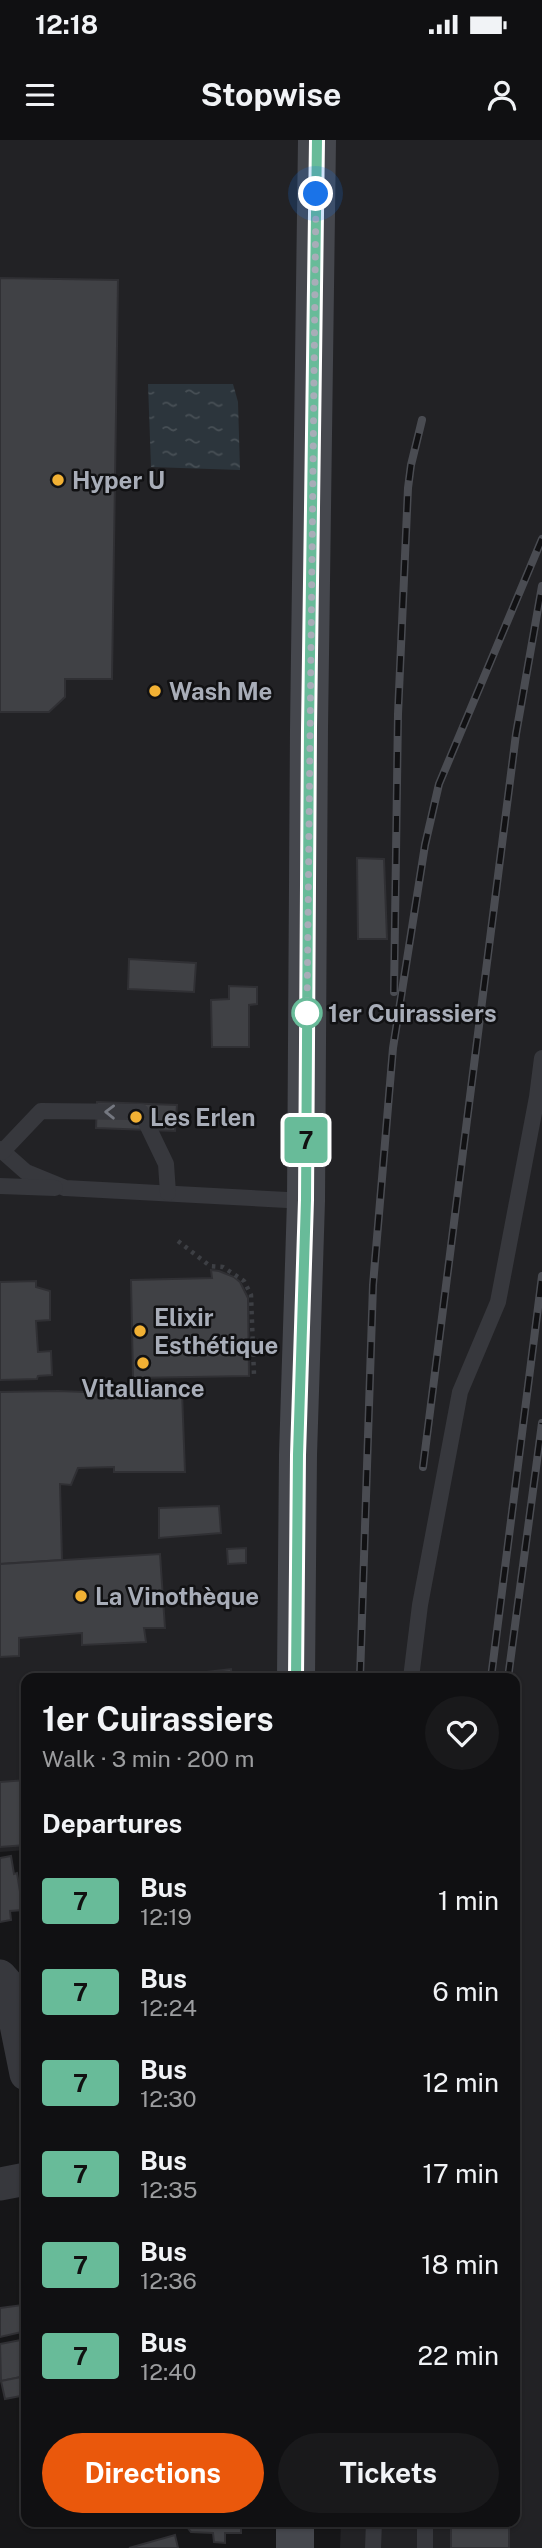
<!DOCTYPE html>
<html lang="en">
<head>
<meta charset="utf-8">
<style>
  body { margin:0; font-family:"Public Sans",sans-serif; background:#19191b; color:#f1f3f6; height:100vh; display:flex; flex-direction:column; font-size:26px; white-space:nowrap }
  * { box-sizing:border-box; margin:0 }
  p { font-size:23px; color:#9c9d9f }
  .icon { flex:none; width:38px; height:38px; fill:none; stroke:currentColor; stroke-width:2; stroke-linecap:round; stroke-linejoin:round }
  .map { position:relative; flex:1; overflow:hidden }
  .drawer { position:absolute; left:21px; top:1533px; width:499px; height:854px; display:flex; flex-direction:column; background:#101012; border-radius:14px; box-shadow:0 2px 5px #0004,0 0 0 2px #303032 }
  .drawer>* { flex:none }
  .badge { padding:0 14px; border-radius:5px; font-size:24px; line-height:46px }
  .you { position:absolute; width:35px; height:35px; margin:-18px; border:5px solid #fff; border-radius:50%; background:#1a73e8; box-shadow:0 0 0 10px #1a73e833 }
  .map>.badge { position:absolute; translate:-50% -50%; box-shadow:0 0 0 4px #fff }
  h2 { padding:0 21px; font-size:26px; line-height:63px }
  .round { display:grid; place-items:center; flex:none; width:74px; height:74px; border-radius:37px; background:#19191b }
  .headline { display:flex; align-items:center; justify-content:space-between; height:119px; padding:0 21px }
  h1 { font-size:33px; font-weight:700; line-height:52px }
  .button { display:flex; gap:14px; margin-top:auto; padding:14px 21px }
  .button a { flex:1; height:80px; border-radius:42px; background:#ea580c; color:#fff; font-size:28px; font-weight:700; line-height:80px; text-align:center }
  .button a+a { background:#19191b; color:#f1f3f6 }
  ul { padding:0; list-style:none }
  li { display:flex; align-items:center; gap:21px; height:91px; padding:0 21px }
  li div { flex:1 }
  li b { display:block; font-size:26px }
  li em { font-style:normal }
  li .badge { min-width:77px; font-weight:700; text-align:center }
  .status { display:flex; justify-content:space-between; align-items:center; height:49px; padding:0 35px; background:#101012; direction:ltr }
  .status svg { height:19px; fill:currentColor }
  header { display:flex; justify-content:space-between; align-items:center; height:91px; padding:0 21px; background:#101012; font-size:32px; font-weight:700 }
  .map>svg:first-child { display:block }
  .built { fill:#222225 }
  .water { fill:url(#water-ripples) }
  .building { fill:#404145; stroke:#303034; stroke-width:2 }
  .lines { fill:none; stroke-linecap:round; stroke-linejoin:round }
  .path { stroke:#3d3f44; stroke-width:4.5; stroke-dasharray:3.5 5; stroke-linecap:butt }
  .service { stroke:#37383d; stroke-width:16 }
  .minor { stroke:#37383d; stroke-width:33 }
  .secondary { stroke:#45474d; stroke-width:38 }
  .rail-casing { stroke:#4a4c52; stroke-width:8 }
  .rail { stroke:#111113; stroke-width:5; stroke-dasharray:16; stroke-linecap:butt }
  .oneway { stroke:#757881 }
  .line-casing { stroke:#fff; stroke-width:16 }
  .line { stroke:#68bb99; stroke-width:10 }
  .walk { stroke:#a8adb8; stroke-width:7; stroke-dasharray:0 12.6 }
  .poi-dot { fill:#f2b134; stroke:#111113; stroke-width:2.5 }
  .stop-dot { fill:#fff; stroke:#68bb99; stroke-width:3.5 }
  .labels { text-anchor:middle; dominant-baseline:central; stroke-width:5; stroke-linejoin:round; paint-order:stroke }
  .poi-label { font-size:24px; font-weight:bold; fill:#a8adb8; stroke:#111113; text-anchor:start }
  .stop-label { font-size:24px; font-weight:bold; fill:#a8adb8; stroke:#111113; text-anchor:start }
</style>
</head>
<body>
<div class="status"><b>12:18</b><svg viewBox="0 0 49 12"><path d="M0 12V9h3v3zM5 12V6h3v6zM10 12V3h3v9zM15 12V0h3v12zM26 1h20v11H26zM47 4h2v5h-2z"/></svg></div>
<header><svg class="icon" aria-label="menu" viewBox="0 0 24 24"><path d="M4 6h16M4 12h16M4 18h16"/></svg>Stopwise<svg class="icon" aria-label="person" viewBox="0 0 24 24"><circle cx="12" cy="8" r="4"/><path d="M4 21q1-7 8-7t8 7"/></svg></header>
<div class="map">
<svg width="542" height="2408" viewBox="0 0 542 2408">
  <defs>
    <pattern id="water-ripples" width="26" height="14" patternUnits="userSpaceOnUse" patternTransform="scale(1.75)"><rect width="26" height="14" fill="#2c353c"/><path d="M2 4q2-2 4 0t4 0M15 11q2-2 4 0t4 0" fill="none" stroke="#485056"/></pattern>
  </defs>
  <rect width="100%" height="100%" fill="#161618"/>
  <path class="built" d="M 0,0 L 542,0 L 542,2408 L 340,2408 L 341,2382 L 514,2382 L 514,1538 L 26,1538 L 26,1710 L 0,1712 Z"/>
  <path class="water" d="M 148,244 L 233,244 L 238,262 L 240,330 L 151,327 Z"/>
  <g class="building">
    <path d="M 0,138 L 118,140 L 112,539 L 65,539 L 65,557 L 49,572 L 0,572 Z"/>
    <path d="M 357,718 L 384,719 L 387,799 L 358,799 Z"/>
    <path d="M 129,819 L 196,823 L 194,852 L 128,849 Z"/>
    <path d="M 229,846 L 257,847 L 257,864 L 249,865 L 249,907 L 212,907 L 211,860 L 229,859 Z"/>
    <path d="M 97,962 L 177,965 L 175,991 L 96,988 Z"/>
    <path d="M 211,1130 L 219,1131 L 234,1137 L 240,1142 L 248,1158 L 249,1236 L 133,1238 L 131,1140 L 212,1138 Z"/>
    <path d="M 36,1141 L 36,1147 L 50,1151 L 50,1180 L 36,1181 L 38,1212 L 51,1211 L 52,1235 L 38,1236 L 37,1239 L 0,1240 L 0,1142 Z"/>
    <path d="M 58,1251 L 112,1253 L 182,1251 L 185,1332 L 114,1332 L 114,1327 L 78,1328 L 71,1345 L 60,1344 L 62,1420 L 0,1424 L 0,1252 Z"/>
    <path d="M 219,1366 L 221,1393 L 159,1398 L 159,1368 Z"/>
    <path d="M 246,1408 L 246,1423 L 228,1424 L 227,1409 Z"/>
    <path d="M 160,1414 L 165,1488 L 144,1488 L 146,1502 L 82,1505 L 82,1493 L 19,1498 L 19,1516 L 0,1517 L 0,1424 Z"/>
    <path d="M 231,1529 L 232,1538 L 155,1538 Z"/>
    <path d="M 26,1640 L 26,1705 L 0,1707 L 0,1642 Z"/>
    <path d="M 11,1716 L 14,1734 L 17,1733 L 23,1770 L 10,1771 L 11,1780 L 0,1782 L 0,1718 Z"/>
    <path d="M 22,2165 L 26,2191 L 0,2197 L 0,2168 Z"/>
    <path d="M 26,2199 L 26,2236 L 1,2241 L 0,2204 Z"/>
    <path d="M 26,2236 L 26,2255 L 5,2259 L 1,2241 Z"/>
    <path d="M 188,2382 L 241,2382 L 241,2393 L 225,2393 L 225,2403 L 214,2402 L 213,2393 L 191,2392 L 187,2387 Z"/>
    <rect x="451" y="2382" width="58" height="26"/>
    <path d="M 175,2395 L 178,2408 L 129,2408 Z"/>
  </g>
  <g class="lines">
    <path class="path" d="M 178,1101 L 210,1126 L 223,1127 L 244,1141 L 251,1155 L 254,1235"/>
    <g class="service">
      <path d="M 0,1009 L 26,1032 L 65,1048 L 306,1061"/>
      <path d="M 2,1012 L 41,971 L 141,972 L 166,1024 L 168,1053"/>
      <path d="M 0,1046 L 55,1048"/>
      <path d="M 411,1538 L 420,1465 L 460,1252 L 498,1162 L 537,957 L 542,918"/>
      <path d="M 373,2408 L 374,2382"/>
      <path d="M 425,2408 L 425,2382"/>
    </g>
    <g class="minor">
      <path d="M 0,1836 L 8,1845 L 26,1934"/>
      <path d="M 0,2044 L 26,2039"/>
    </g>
    <g class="secondary">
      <path d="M 296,1538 L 298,1315 L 306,1061 L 309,589 L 317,0"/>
      <path d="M 295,2408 L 295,2382"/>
    </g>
    <defs>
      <g id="rail">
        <path d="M 394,852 L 398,574 L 408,348 L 411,325 L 422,280"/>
        <path d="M 423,1327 L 516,594 L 542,446"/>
        <path d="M 360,1538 L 373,1145 L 393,908 L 425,705 L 439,644 L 542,399"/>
        <path d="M 491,1538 L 542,1136"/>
        <path d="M 508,1538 L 542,1283"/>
      </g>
    </defs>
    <use href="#rail" class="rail-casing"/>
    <use href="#rail" class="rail"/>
  </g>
  <defs><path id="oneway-chevron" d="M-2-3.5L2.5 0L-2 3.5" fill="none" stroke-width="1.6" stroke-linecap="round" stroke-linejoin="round" transform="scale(1.75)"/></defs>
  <use class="oneway" href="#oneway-chevron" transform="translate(110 972) rotate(-179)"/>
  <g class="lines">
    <defs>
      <path id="line" d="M 296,1538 L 298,1315 L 306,1060 L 309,589 L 317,0"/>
    </defs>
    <use href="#line" class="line-casing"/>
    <use href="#line" class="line"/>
    <path class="walk" d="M 307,873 L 316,54"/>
  </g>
  <g class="poi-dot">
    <circle cx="58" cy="340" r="7"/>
    <circle cx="155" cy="551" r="7"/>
    <circle cx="136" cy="977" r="7"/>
    <circle cx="140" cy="1191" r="7"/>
    <circle cx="143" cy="1223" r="7"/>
    <circle cx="81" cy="1456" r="7"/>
  </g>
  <circle class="stop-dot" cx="307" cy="873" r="14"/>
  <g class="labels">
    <g class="poi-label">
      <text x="72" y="340">Hyper U</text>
      <text x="169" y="551">Wash Me</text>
      <text x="150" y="977">Les Erlen</text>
      <text x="154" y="1177">Elixir<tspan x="154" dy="28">Esthétique</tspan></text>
      <text x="143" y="1248" text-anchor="middle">Vitalliance</text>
      <text x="95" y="1456">La Vinothèque</text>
    </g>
    <g class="stop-label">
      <text x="328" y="873">1er Cuirassiers</text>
    </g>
  </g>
</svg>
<div class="you" style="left:316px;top:54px"></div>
<b class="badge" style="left:306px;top:1000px;background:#68bb99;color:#111">7</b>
<section class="drawer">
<div class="headline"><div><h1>1er Cuirassiers</h1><p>Walk · 3 min · 200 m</p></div><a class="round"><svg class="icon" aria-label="heart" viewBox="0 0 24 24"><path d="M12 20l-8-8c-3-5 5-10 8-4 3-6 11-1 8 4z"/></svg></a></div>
<h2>Departures</h2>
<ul>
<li><span class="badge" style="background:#68bb99;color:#111">7</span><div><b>Bus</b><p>12:19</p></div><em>1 min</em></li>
<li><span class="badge" style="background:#68bb99;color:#111">7</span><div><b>Bus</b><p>12:24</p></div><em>6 min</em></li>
<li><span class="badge" style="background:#68bb99;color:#111">7</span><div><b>Bus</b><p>12:30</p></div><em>12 min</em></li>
<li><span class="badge" style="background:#68bb99;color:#111">7</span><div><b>Bus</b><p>12:35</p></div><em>17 min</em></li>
<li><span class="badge" style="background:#68bb99;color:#111">7</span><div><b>Bus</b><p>12:36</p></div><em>18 min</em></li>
<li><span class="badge" style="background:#68bb99;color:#111">7</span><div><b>Bus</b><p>12:40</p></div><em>22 min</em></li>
</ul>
<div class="button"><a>Directions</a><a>Tickets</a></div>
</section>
</div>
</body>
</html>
